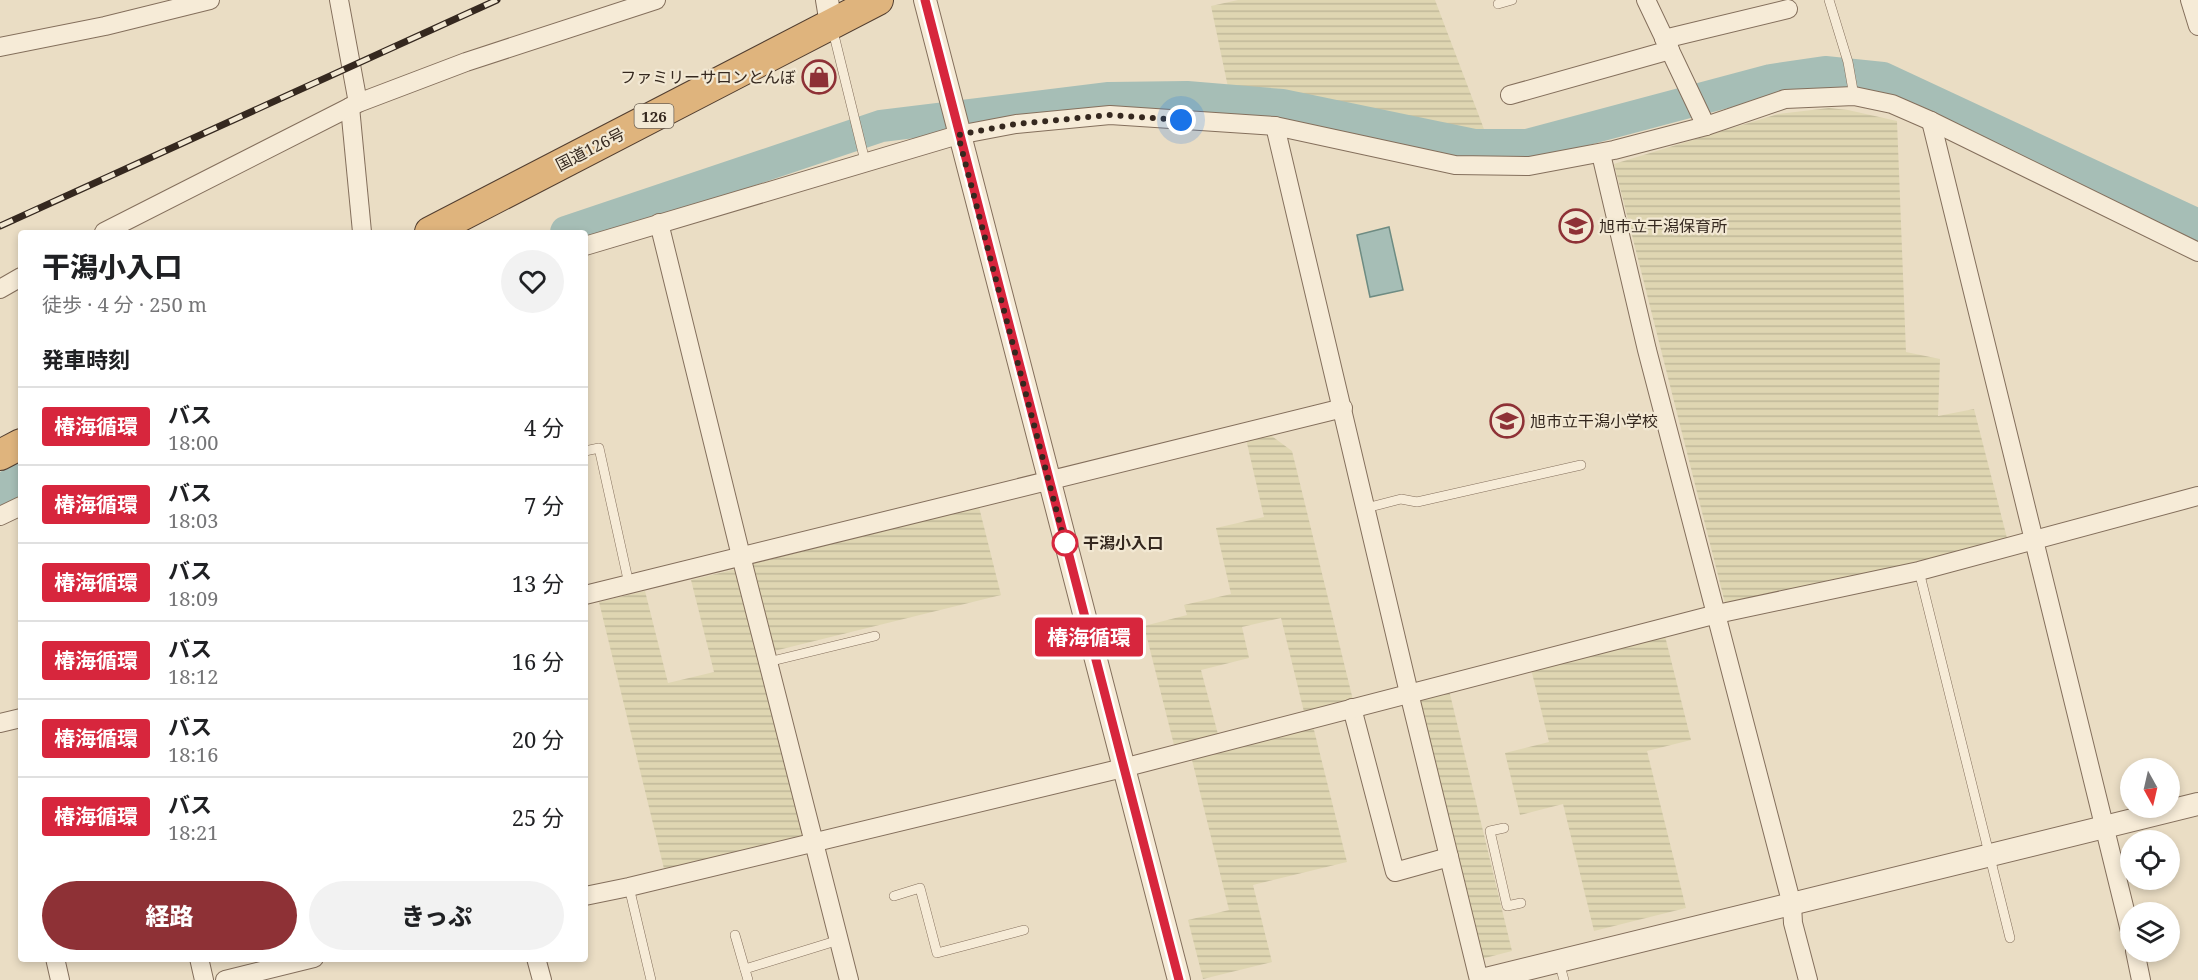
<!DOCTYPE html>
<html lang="ja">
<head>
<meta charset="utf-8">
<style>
  body { margin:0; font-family:"Noto Serif","Noto Sans JP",serif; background:#f2f2f2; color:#202124; height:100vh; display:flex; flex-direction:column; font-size:22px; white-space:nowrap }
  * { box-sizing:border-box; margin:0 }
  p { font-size:20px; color:#757577 }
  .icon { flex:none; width:33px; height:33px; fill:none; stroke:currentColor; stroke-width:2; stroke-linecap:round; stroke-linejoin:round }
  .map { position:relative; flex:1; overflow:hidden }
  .drawer { position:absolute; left:18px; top:230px; width:570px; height:732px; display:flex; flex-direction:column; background:#fff; border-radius:6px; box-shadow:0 3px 9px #0003 }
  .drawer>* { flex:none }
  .badge { padding:0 12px; border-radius:4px; font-size:21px; line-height:39px }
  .needle { width:39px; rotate:172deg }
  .tools { position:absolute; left:2120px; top:758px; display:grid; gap:12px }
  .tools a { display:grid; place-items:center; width:60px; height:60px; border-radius:50%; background:#fff; box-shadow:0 3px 9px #0003; font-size:30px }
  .you { position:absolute; width:30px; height:30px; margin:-15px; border:4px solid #fff; border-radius:50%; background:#1a73e8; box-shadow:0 0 0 9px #1a73e833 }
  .map>.badge { position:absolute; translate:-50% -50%; box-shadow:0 0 0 3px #fff }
  h2 { padding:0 24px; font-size:22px; line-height:54px }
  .round { display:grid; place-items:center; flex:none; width:63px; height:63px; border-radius:32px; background:#f2f2f2 }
  .summary { display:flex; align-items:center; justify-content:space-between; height:102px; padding:0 24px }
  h1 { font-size:28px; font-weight:800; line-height:45px }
  .action { display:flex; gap:12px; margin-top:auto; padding:12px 24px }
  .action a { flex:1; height:69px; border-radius:36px; background:#8e3136; color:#fff; font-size:24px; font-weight:800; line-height:69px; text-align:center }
  .action a+a { background:#f2f2f2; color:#202124 }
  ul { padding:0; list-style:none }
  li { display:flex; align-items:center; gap:18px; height:78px; padding:0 24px; border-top:2px solid #e0e0e0 }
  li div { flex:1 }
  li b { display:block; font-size:22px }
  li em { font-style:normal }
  li .badge { min-width:66px; font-weight:700; text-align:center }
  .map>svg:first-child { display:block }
  .farmland { fill:url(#farmland-rules) }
  .water { fill:#a6beb6; stroke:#6d8b82; stroke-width:1.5 }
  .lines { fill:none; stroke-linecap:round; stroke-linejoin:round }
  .river { stroke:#a6beb6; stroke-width:32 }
  .service-casing { stroke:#846f5c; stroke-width:10 }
  .minor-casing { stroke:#846f5c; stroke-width:20 }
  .tertiary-casing { stroke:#846f5c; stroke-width:24 }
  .trunk-casing { stroke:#523e30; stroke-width:32 }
  .service { stroke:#f6ebd7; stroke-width:9 }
  .minor { stroke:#f6ebd7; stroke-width:18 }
  .tertiary { stroke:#f6ebd7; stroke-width:22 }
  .trunk { stroke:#dfb47d; stroke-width:30 }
  .rail-casing { stroke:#35281f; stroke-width:7 }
  .rail { stroke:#f2e8d3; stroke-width:4.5; stroke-dasharray:14; stroke-linecap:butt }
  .line-casing { stroke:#fff; stroke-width:14 }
  .line { stroke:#d7263d; stroke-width:9 }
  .walk { stroke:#35281f; stroke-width:6; stroke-dasharray:0 10.8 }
  .stop-dot { fill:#fff; stroke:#d7263d; stroke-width:3 }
  .labels { text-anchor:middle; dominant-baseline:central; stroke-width:4.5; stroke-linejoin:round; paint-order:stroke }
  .shield { fill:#f2e8d3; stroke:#6e6255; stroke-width:1.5 }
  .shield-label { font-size:15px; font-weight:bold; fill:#35281f }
  .poi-label { font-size:16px; fill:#35281f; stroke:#f2e8d3; text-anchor:start }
  .street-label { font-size:16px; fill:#35281f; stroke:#f2e8d3 }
  .stop-label { font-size:16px; font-weight:bold; fill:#35281f; stroke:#f2e8d3; text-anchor:start }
</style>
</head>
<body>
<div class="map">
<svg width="2198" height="980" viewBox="0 0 2198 980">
  <defs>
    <pattern id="farmland-rules" width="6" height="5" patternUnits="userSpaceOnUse" patternTransform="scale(1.5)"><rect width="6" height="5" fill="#dfd6b2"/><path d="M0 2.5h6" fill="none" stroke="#c0b899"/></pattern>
  </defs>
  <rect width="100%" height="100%" fill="#eaddc4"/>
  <g class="farmland">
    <path d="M 1238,0 L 1435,0 L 1487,137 L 1451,134 L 1351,109 L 1229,92 L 1211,6 Z"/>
    <path d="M 1829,108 L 1848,110 L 1897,121 L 1906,352 L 1940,359 L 1938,416 L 1974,409 L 2007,538 L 1935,561 L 1726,607 L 1614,164 L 1778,114 Z"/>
    <path d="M 1269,434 L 1292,451 L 1354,704 L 1305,716 L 1281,618 L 1242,627 L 1249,658 L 1201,670 L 1219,738 L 1175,749 L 1144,626 L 1187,615 L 1184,605 L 1231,594 L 1216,528 L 1264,517 L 1246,439 Z"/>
    <path d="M 979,507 L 1001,595 L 774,651 L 752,564 Z"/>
    <path d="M 740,568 L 805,839 L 665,873 L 599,602 L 645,591 L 668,683 L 714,672 L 691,580 Z"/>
    <path d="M 1665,636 L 1691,740 L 1647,751 L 1686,908 L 1594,931 L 1563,804 L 1520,815 L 1505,753 L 1549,742 L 1531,669 Z"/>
    <path d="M 1449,690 L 1512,951 L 1481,959 L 1418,697 Z"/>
    <path d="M 1313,726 L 1347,862 L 1253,885 L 1272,962 L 1203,979 L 1188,920 L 1229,910 L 1191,756 Z"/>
  </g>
  <path class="water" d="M 1389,227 L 1403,290 L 1370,297 L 1357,235 Z"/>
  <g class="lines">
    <g class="river">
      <path d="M 566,232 L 881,126 L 1109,98 L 1187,97 L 1282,105 L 1474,145 L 1527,145 L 1771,80 L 1825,72 L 1883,78 L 2198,225"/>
      <path d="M 0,490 L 21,479"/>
    </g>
    <defs>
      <g id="service">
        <path d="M 1829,0 L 1848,62 L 1854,96"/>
        <path d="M 1498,4 L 1512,0"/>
        <path d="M 832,27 L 865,161"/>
        <path d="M 585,451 L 599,448 L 629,584"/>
        <path d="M 1366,508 L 1401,499 L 1417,502 L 1581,465"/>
        <path d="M 1919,571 L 2010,938"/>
        <path d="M 768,662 L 875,636"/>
        <path d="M 1504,828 L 1490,831 L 1507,906 L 1521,903"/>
        <path d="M 629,887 L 651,980"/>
        <path d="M 894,896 L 920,888 L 937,953 L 1024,930"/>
        <path d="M 735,935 L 748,980"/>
        <path d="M 1559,962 L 1564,980"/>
        <path d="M 745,969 L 839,940"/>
      </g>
      <g id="minor">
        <path d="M 339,0 L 358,103"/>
        <path d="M 1646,0 L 1706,126"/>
        <path d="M 2190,0 L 2198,26"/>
        <path d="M 1664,39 L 1788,9"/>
        <path d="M 0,47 L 105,26 L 210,0"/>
        <path d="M 1510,95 L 1670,50"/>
        <path d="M 350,107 L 362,232"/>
        <path d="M 1931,121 L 2130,931"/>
        <path d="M 1275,126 L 1409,693 L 1479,980"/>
        <path d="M 1601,154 L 1647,350 L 1792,905 L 1793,923 L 1808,980"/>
        <path d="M 659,223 L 741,556 L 849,980"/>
        <path d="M 104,232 L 358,103 L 466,62 L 656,0"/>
        <path d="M 585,246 L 958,135 L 1016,124 L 1110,115 L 1275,126 L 1455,165 L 1529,166 L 1614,150 L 1706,126 L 1785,99 L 1854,96 L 1892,104 L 1931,121 L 2198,252"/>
        <path d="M 0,289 L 21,277"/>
        <path d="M 0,516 L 21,506"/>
        <path d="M 585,595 L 1343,408"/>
        <path d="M 1352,708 L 1395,872 L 1449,857"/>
        <path d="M 0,723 L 21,718"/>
        <path d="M 585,896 L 629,887 L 1123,768 L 1717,614 L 1919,571 L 2198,496"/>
        <path d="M 2135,951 L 2141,980"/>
        <path d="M 55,958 L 60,980"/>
        <path d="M 199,958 L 204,980"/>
        <path d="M 536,958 L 542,980"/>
        <path d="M 225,980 L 314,958"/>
      </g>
      <g id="tertiary">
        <path d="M 827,0 L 831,24"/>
        <path d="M 925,0 L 1179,980"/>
        <path d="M 1482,980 L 2198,804"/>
      </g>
      <g id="trunk">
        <path d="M 430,232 L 878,0"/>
        <path d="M 0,455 L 21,444"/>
      </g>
    </defs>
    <use href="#service" class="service-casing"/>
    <use href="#minor" class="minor-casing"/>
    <use href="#tertiary" class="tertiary-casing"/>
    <use href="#trunk" class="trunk-casing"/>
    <use href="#service" class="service"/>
    <use href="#minor" class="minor"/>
    <use href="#tertiary" class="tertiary"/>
    <use href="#trunk" class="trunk"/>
    <defs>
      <path id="rail" d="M 0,226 L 497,0"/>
    </defs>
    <use href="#rail" class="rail-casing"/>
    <use href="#rail" class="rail"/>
  </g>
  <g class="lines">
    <defs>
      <path id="line" d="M 925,0 L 1179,980"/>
    </defs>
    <use href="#line" class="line-casing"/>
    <use href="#line" class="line"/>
    <path class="walk" d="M 1065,543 L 1066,547 L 958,135 L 1016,124 L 1110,115 L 1181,120"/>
  </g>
  <defs>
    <symbol id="shop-ring" viewBox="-11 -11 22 22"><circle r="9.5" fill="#f2e8d3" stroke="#8e3136" stroke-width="1.5"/><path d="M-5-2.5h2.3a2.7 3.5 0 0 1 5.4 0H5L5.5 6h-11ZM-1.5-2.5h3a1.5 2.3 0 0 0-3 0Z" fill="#8e3136"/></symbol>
    <symbol id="school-ring" viewBox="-11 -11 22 22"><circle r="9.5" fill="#f2e8d3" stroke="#8e3136" stroke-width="1.5"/><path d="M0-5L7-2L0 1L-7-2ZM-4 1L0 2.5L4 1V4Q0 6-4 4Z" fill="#8e3136"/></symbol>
  </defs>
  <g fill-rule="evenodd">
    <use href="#shop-ring" x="800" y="58" width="38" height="38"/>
    <use href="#school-ring" x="1557" y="207" width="38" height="38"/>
    <use href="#school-ring" x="1488" y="402" width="38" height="38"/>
  </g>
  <circle class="stop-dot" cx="1065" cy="543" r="12"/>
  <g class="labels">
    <rect class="shield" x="634.5" y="104" width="39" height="24" rx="4.5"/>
    <g class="shield-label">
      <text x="654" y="116">126</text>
    </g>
    <g class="poi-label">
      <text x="796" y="77" text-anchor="end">ファミリーサロンとんぼ</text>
      <text x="1599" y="226">旭市立干潟保育所</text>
      <text x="1530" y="421">旭市立干潟小学校</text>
    </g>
    <g class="street-label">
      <text transform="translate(590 149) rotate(-27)">国道126号</text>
    </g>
    <g class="stop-label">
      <text x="1083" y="543">干潟小入口</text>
    </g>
  </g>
</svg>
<div class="tools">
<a><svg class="needle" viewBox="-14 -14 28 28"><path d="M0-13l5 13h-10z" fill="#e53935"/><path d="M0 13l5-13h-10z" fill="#757577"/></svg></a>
<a><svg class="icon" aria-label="locate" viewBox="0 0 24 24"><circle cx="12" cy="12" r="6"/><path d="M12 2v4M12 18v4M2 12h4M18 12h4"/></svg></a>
<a><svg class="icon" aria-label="layers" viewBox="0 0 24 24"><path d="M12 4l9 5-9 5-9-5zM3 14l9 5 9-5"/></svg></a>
</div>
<div class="you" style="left:1181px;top:120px"></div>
<b class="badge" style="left:1089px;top:637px;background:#d7263d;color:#fff">椿海循環</b>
<section class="drawer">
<div class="summary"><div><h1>干潟小入口</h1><p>徒歩 · 4 分 · 250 m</p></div><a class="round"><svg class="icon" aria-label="heart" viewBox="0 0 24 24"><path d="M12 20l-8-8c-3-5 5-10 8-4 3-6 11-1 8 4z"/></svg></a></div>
<h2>発車時刻</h2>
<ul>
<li><span class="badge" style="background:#d7263d;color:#fff">椿海循環</span><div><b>バス</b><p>18:00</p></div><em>4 分</em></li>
<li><span class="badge" style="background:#d7263d;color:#fff">椿海循環</span><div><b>バス</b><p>18:03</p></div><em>7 分</em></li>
<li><span class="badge" style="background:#d7263d;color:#fff">椿海循環</span><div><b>バス</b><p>18:09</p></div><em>13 分</em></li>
<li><span class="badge" style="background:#d7263d;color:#fff">椿海循環</span><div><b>バス</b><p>18:12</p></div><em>16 分</em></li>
<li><span class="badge" style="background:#d7263d;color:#fff">椿海循環</span><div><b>バス</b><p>18:16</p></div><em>20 分</em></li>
<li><span class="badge" style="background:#d7263d;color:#fff">椿海循環</span><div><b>バス</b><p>18:21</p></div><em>25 分</em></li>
</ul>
<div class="action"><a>経路</a><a>きっぷ</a></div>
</section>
</div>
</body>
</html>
